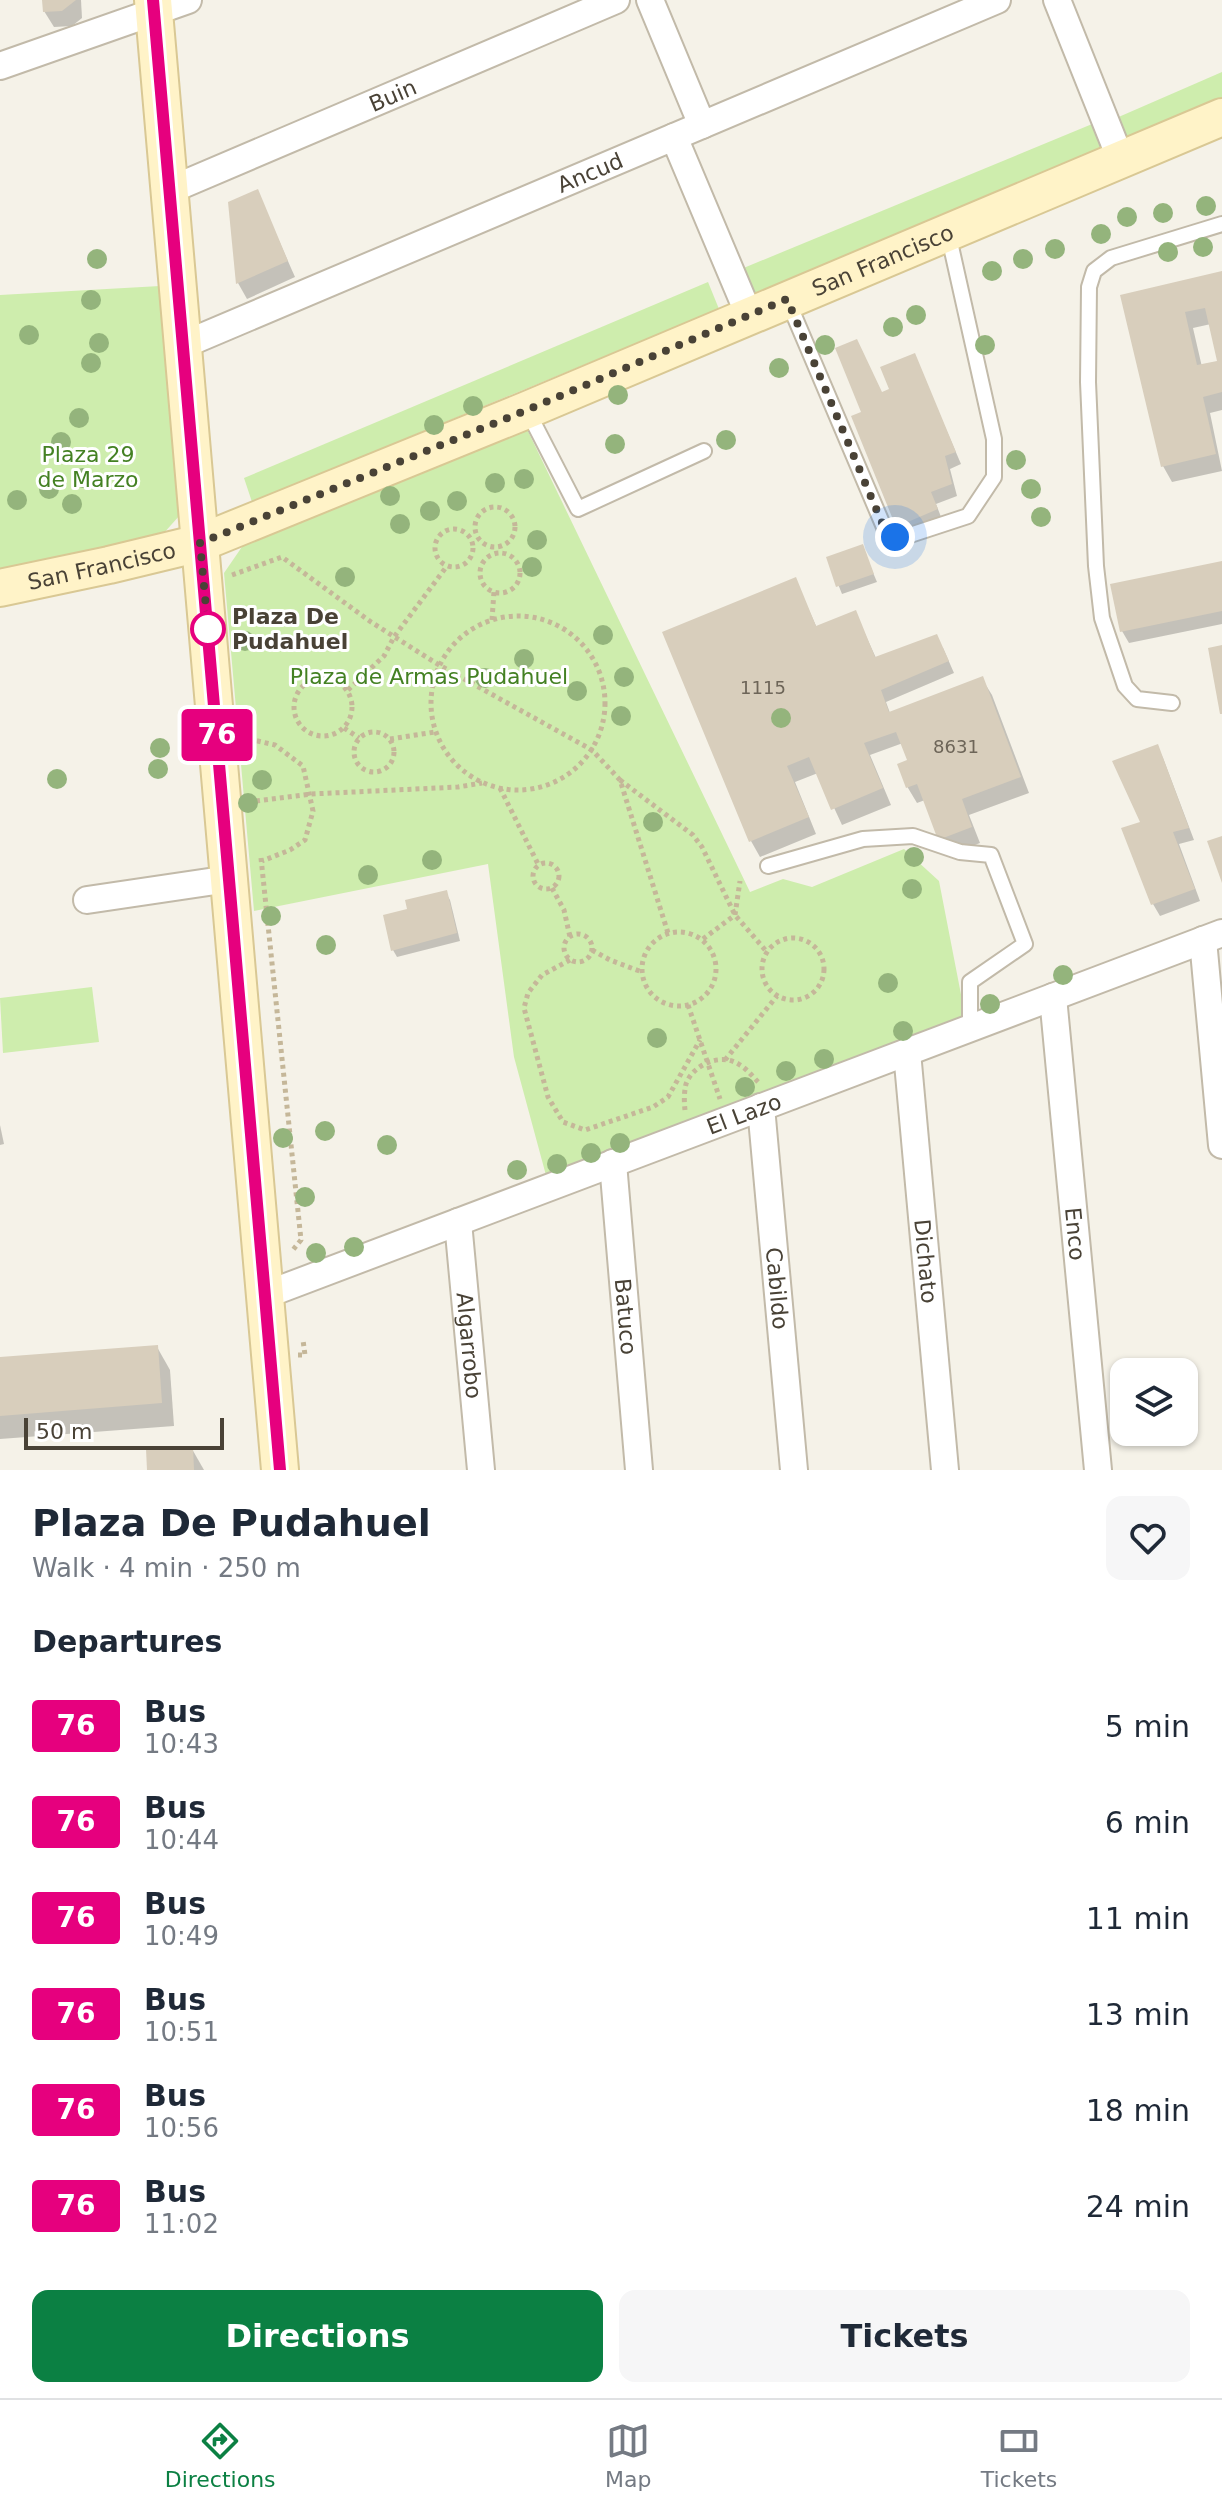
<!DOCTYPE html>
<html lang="en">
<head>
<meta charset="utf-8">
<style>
  body { margin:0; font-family:"DejaVu Sans",sans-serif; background:#f6f6f7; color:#1f2937; height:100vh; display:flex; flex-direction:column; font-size:30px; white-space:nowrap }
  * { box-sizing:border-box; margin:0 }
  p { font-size:26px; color:#747a83 }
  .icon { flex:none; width:44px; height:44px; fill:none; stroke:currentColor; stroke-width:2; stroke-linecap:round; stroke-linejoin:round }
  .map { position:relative; height:1470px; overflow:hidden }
  .details { display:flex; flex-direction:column; background:#fff; flex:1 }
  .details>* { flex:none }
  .badge { padding:0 16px; border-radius:6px; font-size:28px; line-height:52px }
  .fabs { position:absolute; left:1110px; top:1358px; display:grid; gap:16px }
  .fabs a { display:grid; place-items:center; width:88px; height:88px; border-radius:16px; background:#fff; box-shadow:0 2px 6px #0004; font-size:40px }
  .scale { position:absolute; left:24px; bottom:20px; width:200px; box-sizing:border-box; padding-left:8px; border:4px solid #494236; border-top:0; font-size:22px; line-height:28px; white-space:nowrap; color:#494236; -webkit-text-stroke:6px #fff; paint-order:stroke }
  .you { position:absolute; width:40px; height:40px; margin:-20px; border:6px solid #fff; border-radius:50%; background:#1a73e8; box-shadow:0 0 0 12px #1a73e833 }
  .map>.badge { position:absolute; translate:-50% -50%; box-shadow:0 0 0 4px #fff }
  h2 { padding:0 32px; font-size:30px; line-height:72px }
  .round { display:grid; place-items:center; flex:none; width:84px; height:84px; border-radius:16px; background:#f6f6f7 }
  .overview { display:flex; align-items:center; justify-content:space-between; height:136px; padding:0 32px }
  h1 { font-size:38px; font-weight:800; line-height:60px }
  .button { display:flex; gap:16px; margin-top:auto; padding:16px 32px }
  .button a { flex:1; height:92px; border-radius:16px; background:#0b8043; color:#fff; font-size:32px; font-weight:800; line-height:92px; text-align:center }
  .button a+a { background:#f6f6f7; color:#1f2937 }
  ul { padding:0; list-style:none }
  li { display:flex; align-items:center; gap:24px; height:96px; padding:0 32px }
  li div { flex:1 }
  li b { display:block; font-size:30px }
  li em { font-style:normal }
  li .badge { min-width:88px; font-weight:700; text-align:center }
  .tab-bar { display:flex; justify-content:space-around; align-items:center; height:112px; border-top:2px solid #e0e1e3; background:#fff; font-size:22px; color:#747a83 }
  .tab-bar a { display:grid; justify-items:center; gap:4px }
  .tab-bar .active { color:#0b8043 }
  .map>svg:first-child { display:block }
  .green { fill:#ceedad }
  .shadow { fill:#0003; fill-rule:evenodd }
  .building { fill:#d8cebc; fill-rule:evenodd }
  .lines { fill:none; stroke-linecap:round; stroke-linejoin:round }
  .lane-casing { stroke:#c2baa9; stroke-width:18 }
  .street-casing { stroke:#c2baa9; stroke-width:30 }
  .secondary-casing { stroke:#d9c894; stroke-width:40 }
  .path { stroke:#c5b799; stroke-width:5; stroke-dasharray:4 4; stroke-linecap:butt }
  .lane { stroke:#fff; stroke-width:14 }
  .street { stroke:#fff; stroke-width:26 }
  .secondary { stroke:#fff3c8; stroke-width:36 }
  .tree { fill:#94b47c }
  .line-casing { stroke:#fff; stroke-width:18 }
  .line { stroke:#e6007e; stroke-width:12 }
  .walk { stroke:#494236; stroke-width:8; stroke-dasharray:0 14.4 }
  .stop-dot { fill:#fff; stroke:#e6007e; stroke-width:4 }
  .labels { text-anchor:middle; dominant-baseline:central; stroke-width:6; stroke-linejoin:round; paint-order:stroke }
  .number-label { font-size:18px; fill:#6d6558 }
  .street-label { font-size:22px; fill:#494236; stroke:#fff }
  .park-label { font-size:22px; fill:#448123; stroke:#fff }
  .stop-label { font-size:22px; font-weight:bold; fill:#494236; stroke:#fff; text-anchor:start }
</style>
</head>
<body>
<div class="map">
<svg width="1222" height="1470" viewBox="0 0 1222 1470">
  <rect width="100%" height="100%" fill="#f5f2e8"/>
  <g class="green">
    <path d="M 1222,72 L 1222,107 L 1128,147 L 1114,119 Z"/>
    <path d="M 1097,122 L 1109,154 L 748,306 L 734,272 Z"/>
    <path d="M 708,282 L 719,309 L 252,502 L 244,478 Z"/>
    <path d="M 160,286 L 180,515 L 154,544 L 0,578 L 0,295 Z"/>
    <path d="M 525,425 L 750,892 L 783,879 L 812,887 L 904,849 L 939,881 L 965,1015 L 547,1179 L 514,1057 L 488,864 L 254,911 L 224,573 L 246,541 Z"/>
    <path d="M 92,987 L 99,1042 L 3,1053 L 0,998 Z"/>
  </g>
  <g class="shadow">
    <path d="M 44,0 L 81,0 L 82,18 L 72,26 L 54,27 L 44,11 Z"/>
    <path d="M 231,203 L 276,234 L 295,277 L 247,299 L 238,283 Z"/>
    <path d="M 1222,273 L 1222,410 L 1210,413 L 1222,471 L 1172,482 L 1163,466 L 1122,297 ZM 1211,324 L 1219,363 L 1202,367 L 1193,328 Z"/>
    <path d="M 914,355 L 961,464 L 950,469 L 957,496 L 936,504 L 943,522 L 905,538 L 898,526 L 863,413 L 882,394 L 891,390 Z"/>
    <path d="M 862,547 L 877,582 L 842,594 L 828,559 Z"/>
    <path d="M 1222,565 L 1222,624 L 1129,643 L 1122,631 Z"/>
    <path d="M 795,579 L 817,628 L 855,612 L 876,658 L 943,648 L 954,673 L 886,702 L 890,713 L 982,679 L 992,695 L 1029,793 L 969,815 L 980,843 L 949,855 L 925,800 L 917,803 L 908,788 L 899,765 L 910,762 L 903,743 L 870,755 L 891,805 L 842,825 L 818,773 L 795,782 L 816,834 L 760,857 L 751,841 Z"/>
    <path d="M 1157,746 L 1163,758 L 1194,840 L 1179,844 L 1200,901 L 1160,916 L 1153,904 Z"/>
    <path d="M 446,893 L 450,900 L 460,941 L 397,957 L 393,950 L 410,910 Z"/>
    <path d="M 0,1125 L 4,1144 L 0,1145 Z"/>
    <path d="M 157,1347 L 170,1370 L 174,1426 L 0,1439 L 0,1359 Z"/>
    <path d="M 192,1449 L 204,1470 L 149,1470 Z"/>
  </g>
  <g class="building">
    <path d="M 42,0 L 76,0 L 62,11 L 43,12 Z"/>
    <path d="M 258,189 L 288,261 L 236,284 L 228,202 Z"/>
    <path d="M 1222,271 L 1222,392 L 1203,397 L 1216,454 L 1161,467 L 1120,295 ZM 1205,308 L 1217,361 L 1197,365 L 1185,312 Z"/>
    <path d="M 857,339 L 882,392 L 889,389 L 880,367 L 915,353 L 956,452 L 945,456 L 952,484 L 931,492 L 938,509 L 896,527 L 851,416 L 861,412 L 835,348 Z"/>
    <path d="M 863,544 L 874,574 L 836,587 L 826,557 Z"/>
    <path d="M 1222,561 L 1222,611 L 1120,632 L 1110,584 Z"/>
    <path d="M 796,577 L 816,626 L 856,610 L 875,657 L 937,634 L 949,661 L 881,690 L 889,712 L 983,676 L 1021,777 L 962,799 L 972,827 L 938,840 L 917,784 L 906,788 L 897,764 L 907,760 L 896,732 L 864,743 L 883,788 L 831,810 L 809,757 L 787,766 L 809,817 L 749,842 L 662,632 Z"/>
    <path d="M 1222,645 L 1222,714 L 1220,714 L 1208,648 Z"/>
    <path d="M 1158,744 L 1189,828 L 1173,832 L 1195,889 L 1151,905 L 1121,828 L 1140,822 L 1112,761 Z"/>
    <path d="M 1222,836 L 1222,883 L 1207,841 Z"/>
    <path d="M 447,890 L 457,933 L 391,951 L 383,915 L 407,909 L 405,900 Z"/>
    <path d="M 158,1345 L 162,1403 L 0,1416 L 0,1357 Z"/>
    <path d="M 193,1447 L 194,1470 L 147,1470 L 146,1449 Z"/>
  </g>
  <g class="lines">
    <defs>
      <g id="lane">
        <path d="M 787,299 L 886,532 L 895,537 L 904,537 L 968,516 L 994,477 L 994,439 L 948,233"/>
        <path d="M 527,410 L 578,509 L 704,451"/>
        <path d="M 1172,703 L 1137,699 L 1125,686 L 1102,618 L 1096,566 L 1088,382 L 1089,287 L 1094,271 L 1111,258 L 1222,224"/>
        <path d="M 768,866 L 863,839 L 913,836 L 960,852 L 991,855 L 1025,944 L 970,982 L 970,1028"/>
      </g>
      <g id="street">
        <path d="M 650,0 L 702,125"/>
        <path d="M 1057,0 L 1121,160"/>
        <path d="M 0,66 L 188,0"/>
        <path d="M 674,137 L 749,315"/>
        <path id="s1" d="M 170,190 L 616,0"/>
        <path id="s2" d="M 183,345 L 997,0"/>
        <path d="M 87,900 L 229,879"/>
        <path d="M 1203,940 L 1222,1145"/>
        <path id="s3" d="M 1053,997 L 1098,1470"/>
        <path id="s4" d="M 907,1052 L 945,1470"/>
        <path id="s5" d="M 761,1107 L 794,1470"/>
        <path id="s6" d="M 613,1163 L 639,1470"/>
        <path id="s7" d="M 458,1222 L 481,1470"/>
        <path id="s8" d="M 265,1295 L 1222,933"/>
      </g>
      <g id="secondary">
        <path d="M 153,0 L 280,1470"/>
        <path id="s9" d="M 0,588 L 109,565 L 200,543 L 527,410 L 1222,117"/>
      </g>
    </defs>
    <use href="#lane" class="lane-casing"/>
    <use href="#street" class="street-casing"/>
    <use href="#secondary" class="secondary-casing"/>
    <g class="path">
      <circle cx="495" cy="527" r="20"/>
      <circle cx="454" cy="548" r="19"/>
      <circle cx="500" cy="573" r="20"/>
      <path d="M 232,575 L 282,557 L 371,622 L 439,665 L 592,750 L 620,780 L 668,933"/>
      <circle cx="518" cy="703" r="87"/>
      <path d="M 492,620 L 494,591"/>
      <circle cx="323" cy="707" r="29"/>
      <path d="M 348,690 L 384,656 L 394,637 L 447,566"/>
      <path d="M 344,728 L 359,738"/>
      <circle cx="374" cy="752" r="20"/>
      <path d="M 249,739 L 275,745 L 303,766 L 313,811 L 305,840 L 290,850 L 262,861"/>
      <path d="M 390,739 L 435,732"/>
      <path d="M 620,780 L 693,835 L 702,847 L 735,915 L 767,952"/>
      <path d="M 500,788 L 538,864"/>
      <path d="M 256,801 L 311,794 L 458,787 L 482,783"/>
      <path d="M 261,858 L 301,1240 L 292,1251"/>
      <circle cx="546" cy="876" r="13"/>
      <path d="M 552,888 L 564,910 L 570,937"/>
      <circle cx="679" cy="969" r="37"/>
      <circle cx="578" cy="948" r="14"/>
      <circle cx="793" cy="969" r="31"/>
      <path d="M 703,939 L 735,915 L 740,881"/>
      <path d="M 592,950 L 610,960 L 642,972"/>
      <path d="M 570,960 L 542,975 L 528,993 L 524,1008 L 548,1097 L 563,1122 L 585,1130 L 653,1107 L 668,1097 L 700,1040"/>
      <path d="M 688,1005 L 720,1099"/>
      <path d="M 725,1060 L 777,996"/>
      <path d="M 685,1110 C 684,1102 684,1092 686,1084 C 693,1064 722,1052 740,1065 C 747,1069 753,1077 759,1083"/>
      <path d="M 298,1355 L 305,1355 L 303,1340"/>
    </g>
    <use href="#lane" class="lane"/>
    <use href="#street" class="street"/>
    <use href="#secondary" class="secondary"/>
  </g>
  <g class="tree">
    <circle cx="1206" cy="206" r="10"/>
    <circle cx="1163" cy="213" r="10"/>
    <circle cx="1127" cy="217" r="10"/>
    <circle cx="1101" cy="234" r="10"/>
    <circle cx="1203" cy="247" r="10"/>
    <circle cx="1055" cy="249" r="10"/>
    <circle cx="1168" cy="252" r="10"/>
    <circle cx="97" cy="259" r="10"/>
    <circle cx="1023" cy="259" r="10"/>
    <circle cx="992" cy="271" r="10"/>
    <circle cx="91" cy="300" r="10"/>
    <circle cx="916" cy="315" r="10"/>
    <circle cx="893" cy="327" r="10"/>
    <circle cx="29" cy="335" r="10"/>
    <circle cx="99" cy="343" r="10"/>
    <circle cx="825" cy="345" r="10"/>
    <circle cx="985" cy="345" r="10"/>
    <circle cx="91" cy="363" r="10"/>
    <circle cx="779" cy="368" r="10"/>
    <circle cx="618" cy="395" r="10"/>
    <circle cx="473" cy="406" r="10"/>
    <circle cx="79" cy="418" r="10"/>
    <circle cx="434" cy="425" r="10"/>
    <circle cx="726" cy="440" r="10"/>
    <circle cx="61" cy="442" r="10"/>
    <circle cx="615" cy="444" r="10"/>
    <circle cx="1016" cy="460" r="10"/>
    <circle cx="83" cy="478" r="10"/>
    <circle cx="524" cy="479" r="10"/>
    <circle cx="495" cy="483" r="10"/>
    <circle cx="49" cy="489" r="10"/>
    <circle cx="1031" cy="489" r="10"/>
    <circle cx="390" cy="496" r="10"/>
    <circle cx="17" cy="500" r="10"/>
    <circle cx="457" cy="501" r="10"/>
    <circle cx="72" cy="504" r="10"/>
    <circle cx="430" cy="511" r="10"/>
    <circle cx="1041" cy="517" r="10"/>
    <circle cx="400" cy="524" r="10"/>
    <circle cx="537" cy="540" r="10"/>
    <circle cx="532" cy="567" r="10"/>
    <circle cx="345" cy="577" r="10"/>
    <circle cx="603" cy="635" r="10"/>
    <circle cx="245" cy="641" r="10"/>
    <circle cx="524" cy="659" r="10"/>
    <circle cx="624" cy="677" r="10"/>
    <circle cx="485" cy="678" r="10"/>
    <circle cx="577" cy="691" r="10"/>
    <circle cx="621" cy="716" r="10"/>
    <circle cx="781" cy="718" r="10"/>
    <circle cx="160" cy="748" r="10"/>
    <circle cx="158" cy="769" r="10"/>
    <circle cx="57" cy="779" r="10"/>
    <circle cx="262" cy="780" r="10"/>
    <circle cx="248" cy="803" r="10"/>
    <circle cx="653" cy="822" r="10"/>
    <circle cx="914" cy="857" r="10"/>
    <circle cx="432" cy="860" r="10"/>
    <circle cx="368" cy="875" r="10"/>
    <circle cx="912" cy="889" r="10"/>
    <circle cx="271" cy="916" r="10"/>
    <circle cx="326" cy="945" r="10"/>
    <circle cx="1063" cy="975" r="10"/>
    <circle cx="888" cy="983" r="10"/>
    <circle cx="990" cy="1004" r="10"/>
    <circle cx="903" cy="1031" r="10"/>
    <circle cx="657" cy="1038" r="10"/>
    <circle cx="824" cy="1059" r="10"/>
    <circle cx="786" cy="1071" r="10"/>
    <circle cx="745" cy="1087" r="10"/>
    <circle cx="325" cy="1131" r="10"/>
    <circle cx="283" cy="1138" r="10"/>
    <circle cx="620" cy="1143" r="10"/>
    <circle cx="387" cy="1145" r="10"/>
    <circle cx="591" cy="1153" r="10"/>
    <circle cx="557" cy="1164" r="10"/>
    <circle cx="517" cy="1170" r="10"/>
    <circle cx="305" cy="1197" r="10"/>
    <circle cx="354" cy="1247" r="10"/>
    <circle cx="316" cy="1253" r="10"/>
  </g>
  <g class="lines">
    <defs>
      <path id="line" d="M 153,0 L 280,1470"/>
    </defs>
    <use href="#line" class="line-casing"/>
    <use href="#line" class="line"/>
    <path class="walk" d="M 208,629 L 200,543 L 527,410 L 787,299 L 886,532 L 895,537"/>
  </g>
  <circle class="stop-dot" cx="208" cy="629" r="16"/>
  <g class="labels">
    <g class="number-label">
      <text x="763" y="687">1115</text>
      <text x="956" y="746">8631</text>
    </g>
    <g class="street-label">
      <text stroke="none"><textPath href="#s1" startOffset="242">Buin</textPath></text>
      <text stroke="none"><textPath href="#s2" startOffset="442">Ancud</textPath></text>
      <text stroke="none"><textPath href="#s9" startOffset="944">San Francisco</textPath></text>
      <text stroke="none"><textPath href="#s9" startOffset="104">San Francisco</textPath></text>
      <text stroke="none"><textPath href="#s8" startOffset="512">El Lazo</textPath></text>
      <text stroke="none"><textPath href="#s3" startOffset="238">Enco</textPath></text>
      <text stroke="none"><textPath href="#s4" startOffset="210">Dichato</textPath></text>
      <text stroke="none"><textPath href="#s5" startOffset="182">Cabildo</textPath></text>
      <text stroke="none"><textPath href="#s6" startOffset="154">Batuco</textPath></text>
      <text stroke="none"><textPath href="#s7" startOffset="124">Algarrobo</textPath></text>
    </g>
    <g class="park-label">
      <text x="88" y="454">Plaza 29<tspan x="88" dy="25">de Marzo</tspan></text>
      <text x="429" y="676">Plaza de Armas Pudahuel</text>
    </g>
    <g class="stop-label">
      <text x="232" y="616">Plaza De<tspan x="232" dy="25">Pudahuel</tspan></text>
    </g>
  </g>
</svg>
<div class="fabs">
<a><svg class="icon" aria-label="layers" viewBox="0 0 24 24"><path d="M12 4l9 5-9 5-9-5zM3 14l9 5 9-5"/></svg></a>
</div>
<div class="scale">50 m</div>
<div class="you" style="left:895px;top:537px"></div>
<b class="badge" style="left:217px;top:735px;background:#e6007e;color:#fff">76</b>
</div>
<section class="details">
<div class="overview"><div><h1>Plaza De Pudahuel</h1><p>Walk · 4 min · 250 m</p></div><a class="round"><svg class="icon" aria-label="heart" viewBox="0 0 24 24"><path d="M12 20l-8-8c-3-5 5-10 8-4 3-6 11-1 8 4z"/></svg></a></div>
<h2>Departures</h2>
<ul>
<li><span class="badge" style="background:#e6007e;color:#fff">76</span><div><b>Bus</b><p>10:43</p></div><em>5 min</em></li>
<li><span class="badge" style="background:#e6007e;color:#fff">76</span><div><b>Bus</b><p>10:44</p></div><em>6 min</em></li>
<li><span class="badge" style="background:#e6007e;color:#fff">76</span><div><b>Bus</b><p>10:49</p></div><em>11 min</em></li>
<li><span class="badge" style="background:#e6007e;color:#fff">76</span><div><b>Bus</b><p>10:51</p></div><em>13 min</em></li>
<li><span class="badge" style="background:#e6007e;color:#fff">76</span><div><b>Bus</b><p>10:56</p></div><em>18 min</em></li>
<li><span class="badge" style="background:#e6007e;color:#fff">76</span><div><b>Bus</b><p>11:02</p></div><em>24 min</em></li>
</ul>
<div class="button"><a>Directions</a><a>Tickets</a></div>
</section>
<nav class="tab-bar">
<a class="active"><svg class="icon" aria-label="directions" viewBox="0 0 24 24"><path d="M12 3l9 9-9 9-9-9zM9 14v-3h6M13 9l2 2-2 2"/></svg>Directions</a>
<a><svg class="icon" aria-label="map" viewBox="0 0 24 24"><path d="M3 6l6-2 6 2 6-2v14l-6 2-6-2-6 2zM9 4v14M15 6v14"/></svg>Map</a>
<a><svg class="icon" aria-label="tickets" viewBox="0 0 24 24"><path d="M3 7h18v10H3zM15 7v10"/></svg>Tickets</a>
</nav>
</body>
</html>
